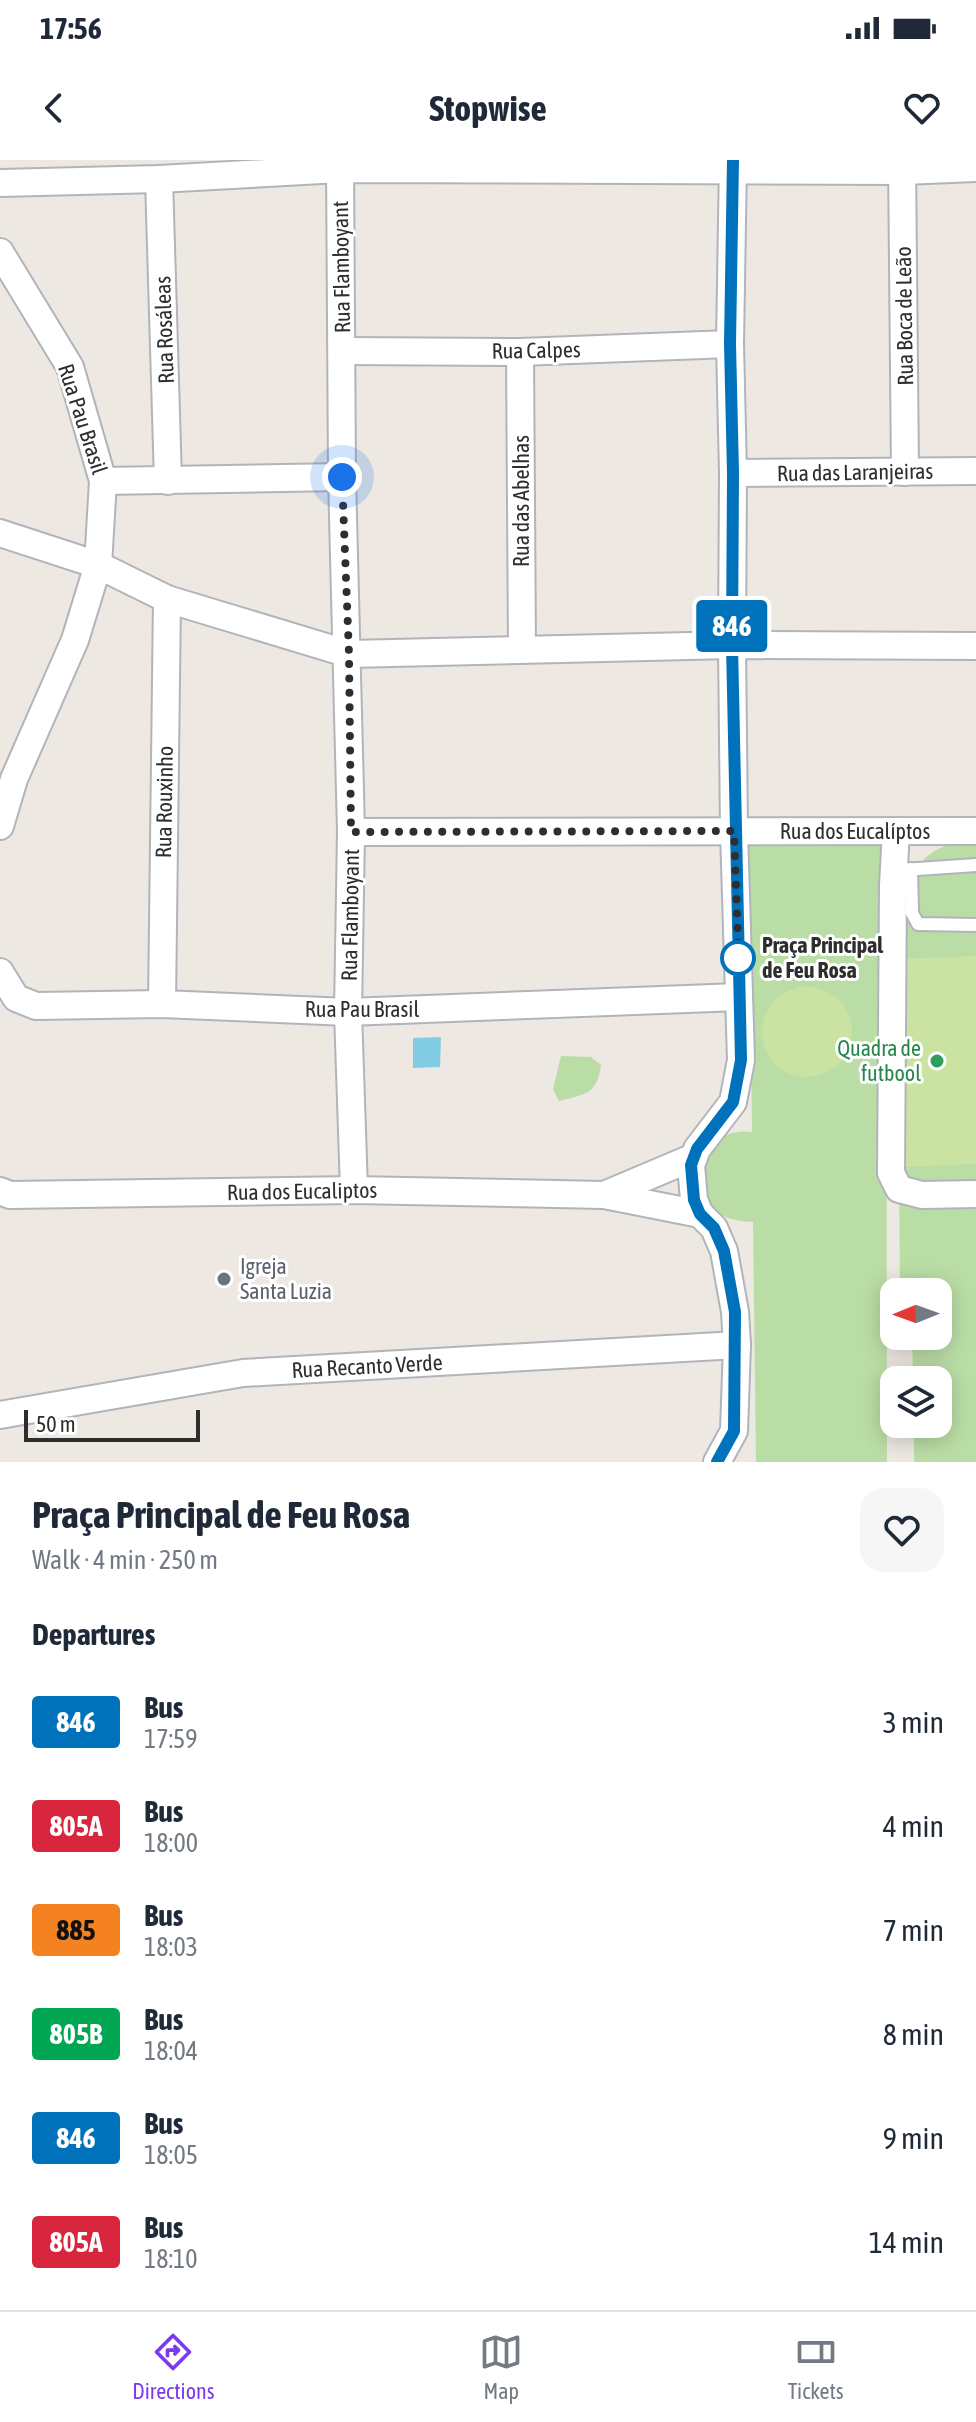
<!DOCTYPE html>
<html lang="en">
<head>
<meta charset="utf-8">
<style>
  body { margin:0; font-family:"Asap Condensed",sans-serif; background:#f6f6f7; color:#1f2937; height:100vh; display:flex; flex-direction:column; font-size:30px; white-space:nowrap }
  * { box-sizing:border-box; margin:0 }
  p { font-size:26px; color:#747a83 }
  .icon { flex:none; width:44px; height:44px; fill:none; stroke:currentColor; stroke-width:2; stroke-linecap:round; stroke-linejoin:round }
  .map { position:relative; height:1302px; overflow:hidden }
  .drawer { display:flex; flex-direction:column; background:#fff; flex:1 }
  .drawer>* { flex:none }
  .badge { padding:0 16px; border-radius:6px; font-size:28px; line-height:52px }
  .needle { width:52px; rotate:269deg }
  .tools { position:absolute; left:880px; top:1118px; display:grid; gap:16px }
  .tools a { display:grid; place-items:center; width:72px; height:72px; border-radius:16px; background:#fff; box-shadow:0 4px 20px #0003; font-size:40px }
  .scale { position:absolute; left:24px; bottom:20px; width:176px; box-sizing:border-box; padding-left:8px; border:4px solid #2e2e2e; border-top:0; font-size:22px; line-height:28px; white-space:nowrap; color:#2e2e2e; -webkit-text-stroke:6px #fff; paint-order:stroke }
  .you { position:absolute; width:40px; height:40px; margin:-20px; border:6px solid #fff; border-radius:50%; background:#1a73e8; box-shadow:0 0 0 12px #1a73e833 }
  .map>.badge { position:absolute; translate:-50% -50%; box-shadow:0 0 0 4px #fff }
  h2 { padding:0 32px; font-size:30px; line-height:72px }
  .round { display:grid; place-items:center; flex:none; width:84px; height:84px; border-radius:24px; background:#f6f6f7 }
  .head { display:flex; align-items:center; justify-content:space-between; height:136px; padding:0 32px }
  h1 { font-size:38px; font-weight:700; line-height:60px }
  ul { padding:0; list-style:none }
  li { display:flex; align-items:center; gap:24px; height:104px; padding:0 32px }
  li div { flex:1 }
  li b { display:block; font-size:30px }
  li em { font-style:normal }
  li .badge { min-width:88px; font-weight:700; text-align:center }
  .status { display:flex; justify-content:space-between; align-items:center; height:56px; padding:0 40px; background:#fff; direction:ltr }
  .status svg { height:22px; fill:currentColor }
  header { display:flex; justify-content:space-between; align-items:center; height:104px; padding:0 32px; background:#fff; font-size:36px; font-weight:700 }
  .menu { display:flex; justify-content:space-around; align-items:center; height:112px; border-top:2px solid #e0e1e3; background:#fff; font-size:22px; color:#747a83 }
  .menu a { display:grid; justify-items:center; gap:4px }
  .menu .selected { color:#7c3aed }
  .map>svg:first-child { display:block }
  .green { fill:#badda5 }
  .pitch { fill:#cae3a2 }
  .water { fill:#82cde3 }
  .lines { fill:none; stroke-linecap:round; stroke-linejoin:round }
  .service-casing { stroke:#b2b4bc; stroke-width:16 }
  .minor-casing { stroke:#b2b4bc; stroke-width:30 }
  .service { stroke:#fff; stroke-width:12 }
  .minor { stroke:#fff; stroke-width:26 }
  .line-casing { stroke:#fff; stroke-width:18 }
  .line { stroke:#0072bc; stroke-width:12 }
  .walk { stroke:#2e2e2e; stroke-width:8; stroke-dasharray:0 14.4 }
  .stop-dot { fill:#fff; stroke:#0072bc; stroke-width:4 }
  .leisure-dot { fill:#2e9e5b; stroke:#fff; stroke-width:3 }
  .worship-dot { fill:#6b7280; stroke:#fff; stroke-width:3 }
  .labels { text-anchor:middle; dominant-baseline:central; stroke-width:6; stroke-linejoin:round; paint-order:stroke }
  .street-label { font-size:22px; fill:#2e2e2e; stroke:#fff }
  .stop-label { font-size:22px; font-weight:bold; fill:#2e2e2e; stroke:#fff; text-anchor:start }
  .leisure-label { font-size:22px; fill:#27864d; stroke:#fff; text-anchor:end }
  .worship-label { font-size:22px; fill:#5b616d; stroke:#fff; text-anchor:start }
</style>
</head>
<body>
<div class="status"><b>17:56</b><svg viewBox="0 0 49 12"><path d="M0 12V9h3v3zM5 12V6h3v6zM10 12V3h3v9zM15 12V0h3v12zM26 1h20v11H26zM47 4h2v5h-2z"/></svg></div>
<header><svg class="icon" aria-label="back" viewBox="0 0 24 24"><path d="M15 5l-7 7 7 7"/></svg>Stopwise<svg class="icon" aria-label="heart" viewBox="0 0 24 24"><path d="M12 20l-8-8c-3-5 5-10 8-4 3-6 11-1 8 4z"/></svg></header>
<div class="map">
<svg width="976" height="1302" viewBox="0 0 976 1302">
  <rect width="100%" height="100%" fill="#ede8e2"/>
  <g class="green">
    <path d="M 886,671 L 887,1302 L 756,1302 L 753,1062 C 733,1061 722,1058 707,1044 L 702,996 C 715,978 730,969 752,972 L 749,673 Z"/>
    <path d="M 976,681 L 976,1302 L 914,1302 L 914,1264 L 938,1264 L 938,1220 L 913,1220 L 912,1176 L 938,1176 L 938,1132 L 900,1132 L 897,753 C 912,709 924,682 976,681 Z"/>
    <path d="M 561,896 L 591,897 L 601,905 C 597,935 585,934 559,941 L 553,929 Z"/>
  </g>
  <g class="pitch">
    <path d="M 976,796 L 976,1004 L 899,1007 L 897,799 Z"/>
    <circle cx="807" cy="872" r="45"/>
  </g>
  <path class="water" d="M 441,877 L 440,907 L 413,908 L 413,878 Z"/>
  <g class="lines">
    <defs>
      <g id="service">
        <path d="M 911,709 L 912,753 L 918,764 L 976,765"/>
        <path d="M 903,710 L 976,705"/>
      </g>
      <g id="minor">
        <path d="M 340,0 L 342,317 L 351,672 L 348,852 L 354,1030"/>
        <path d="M 902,0 L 905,312"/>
        <path d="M 159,19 L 168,321"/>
        <path d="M 0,23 L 159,19 L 340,9 L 903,11 L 976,8"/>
        <path d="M 0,92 L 70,207 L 103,321 L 98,405 L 75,480 L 14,619 L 0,666"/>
        <path d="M 342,191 L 520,192 L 730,184"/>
        <path d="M 520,192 L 522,490"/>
        <path d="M 733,313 L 976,311"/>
        <path d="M 103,321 L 342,317"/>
        <path d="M 0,373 L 98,405 L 167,439 L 349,494 L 732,485 L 976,486"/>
        <path d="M 896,671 L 893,725 L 891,1013 L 899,1029 L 922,1035 L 976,1034"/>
        <path d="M 351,672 L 976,671"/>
        <path d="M 0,812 L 16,838 L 36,846 L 162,844 L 348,852 L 739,837"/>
        <path d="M 162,844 L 167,439"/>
        <path d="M 0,1031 L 10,1035 L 354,1030 L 604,1035 L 700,1054"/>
        <path d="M 604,1035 L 694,997"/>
        <path d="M 0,1255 L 243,1213 L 737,1185"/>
        <path d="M 717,1302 L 734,1271 L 737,1185 L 735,1152 L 724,1091 L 714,1068 L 700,1054 L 694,1040 L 691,1005 L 697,989 L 733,942 L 741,900 L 734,671 L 732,485 L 733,313 L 730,184 L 733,0"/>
      </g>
    </defs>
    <use href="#service" class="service-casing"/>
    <use href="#minor" class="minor-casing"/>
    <use href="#service" class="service"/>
    <use href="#minor" class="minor"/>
  </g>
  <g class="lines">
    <defs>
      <path id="line" d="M 717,1302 L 734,1271 L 735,1152 L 724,1091 L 714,1068 L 700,1054 L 694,1040 L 691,1005 L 697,989 L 733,942 L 741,900 L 732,485 L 733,313 L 730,184 L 733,0"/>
    </defs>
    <use href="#line" class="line-casing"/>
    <use href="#line" class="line"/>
    <path class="walk" d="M 342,317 L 349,494 L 351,672 L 734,671 L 739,809 L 738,798"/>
  </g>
  <circle class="stop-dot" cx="738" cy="798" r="16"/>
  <circle class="leisure-dot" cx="937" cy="901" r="8"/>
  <circle class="worship-dot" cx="224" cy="1119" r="8"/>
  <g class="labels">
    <g class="street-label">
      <text transform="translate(341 107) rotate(-91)">Rua Flamboyant</text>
      <text transform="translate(904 156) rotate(-91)">Rua Boca de Leão</text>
      <text transform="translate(164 170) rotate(-92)">Rua Rosáleas</text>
      <text transform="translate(536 190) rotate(-1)">Rua Calpes</text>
      <text transform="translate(83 259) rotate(72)">Rua Pau Brasil</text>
      <text transform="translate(855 312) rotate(-1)">Rua das Laranjeiras</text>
      <text transform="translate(521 341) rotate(-90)">Rua das Abelhas</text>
      <text transform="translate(164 642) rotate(-89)">Rua Rouxinho</text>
      <text x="855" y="671">Rua dos Eucalíptos</text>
      <text transform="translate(350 755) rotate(-89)">Rua Flamboyant</text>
      <text x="362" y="849">Rua Pau Brasil</text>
      <text transform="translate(302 1031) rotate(-1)">Rua dos Eucaliptos</text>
      <text transform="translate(367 1206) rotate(-3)">Rua Recanto Verde</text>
    </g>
    <g class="stop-label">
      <text x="762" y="785">Praça Principal<tspan x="762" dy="25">de Feu Rosa</tspan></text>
    </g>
    <g class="leisure-label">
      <text x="921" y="888">Quadra de<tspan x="921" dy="25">futbool</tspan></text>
    </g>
    <g class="worship-label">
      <text x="240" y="1106">Igreja<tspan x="240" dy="25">Santa Luzia</tspan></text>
    </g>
  </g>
</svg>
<div class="tools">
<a><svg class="needle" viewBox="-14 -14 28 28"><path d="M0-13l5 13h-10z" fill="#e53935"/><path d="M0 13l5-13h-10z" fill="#747a83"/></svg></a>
<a><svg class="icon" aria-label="layers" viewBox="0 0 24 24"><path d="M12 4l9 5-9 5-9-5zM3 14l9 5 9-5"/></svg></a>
</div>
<div class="scale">50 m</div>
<div class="you" style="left:342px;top:317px"></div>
<b class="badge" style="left:732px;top:466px;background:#0072bc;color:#fff">846</b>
</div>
<section class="drawer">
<div class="head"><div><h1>Praça Principal de Feu Rosa</h1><p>Walk · 4 min · 250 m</p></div><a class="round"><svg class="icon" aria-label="heart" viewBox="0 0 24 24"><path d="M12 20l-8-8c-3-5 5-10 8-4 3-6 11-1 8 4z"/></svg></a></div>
<h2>Departures</h2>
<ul>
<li><span class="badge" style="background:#0072bc;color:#fff">846</span><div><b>Bus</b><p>17:59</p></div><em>3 min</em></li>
<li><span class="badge" style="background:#d7263d;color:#fff">805A</span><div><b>Bus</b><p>18:00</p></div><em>4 min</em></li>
<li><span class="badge" style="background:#f58220;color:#111">885</span><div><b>Bus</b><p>18:03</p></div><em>7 min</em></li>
<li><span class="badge" style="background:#00a651;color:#fff">805B</span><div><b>Bus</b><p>18:04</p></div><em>8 min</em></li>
<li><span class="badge" style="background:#0072bc;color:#fff">846</span><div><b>Bus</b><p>18:05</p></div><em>9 min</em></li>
<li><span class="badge" style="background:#d7263d;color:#fff">805A</span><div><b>Bus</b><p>18:10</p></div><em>14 min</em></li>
</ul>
</section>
<nav class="menu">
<a class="selected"><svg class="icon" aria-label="directions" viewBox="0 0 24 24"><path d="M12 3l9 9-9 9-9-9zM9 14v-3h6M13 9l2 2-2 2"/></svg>Directions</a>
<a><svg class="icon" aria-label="map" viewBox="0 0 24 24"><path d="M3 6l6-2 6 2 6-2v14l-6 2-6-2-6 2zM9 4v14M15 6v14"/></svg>Map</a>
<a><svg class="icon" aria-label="tickets" viewBox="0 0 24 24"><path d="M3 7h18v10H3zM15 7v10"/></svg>Tickets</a>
</nav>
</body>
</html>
